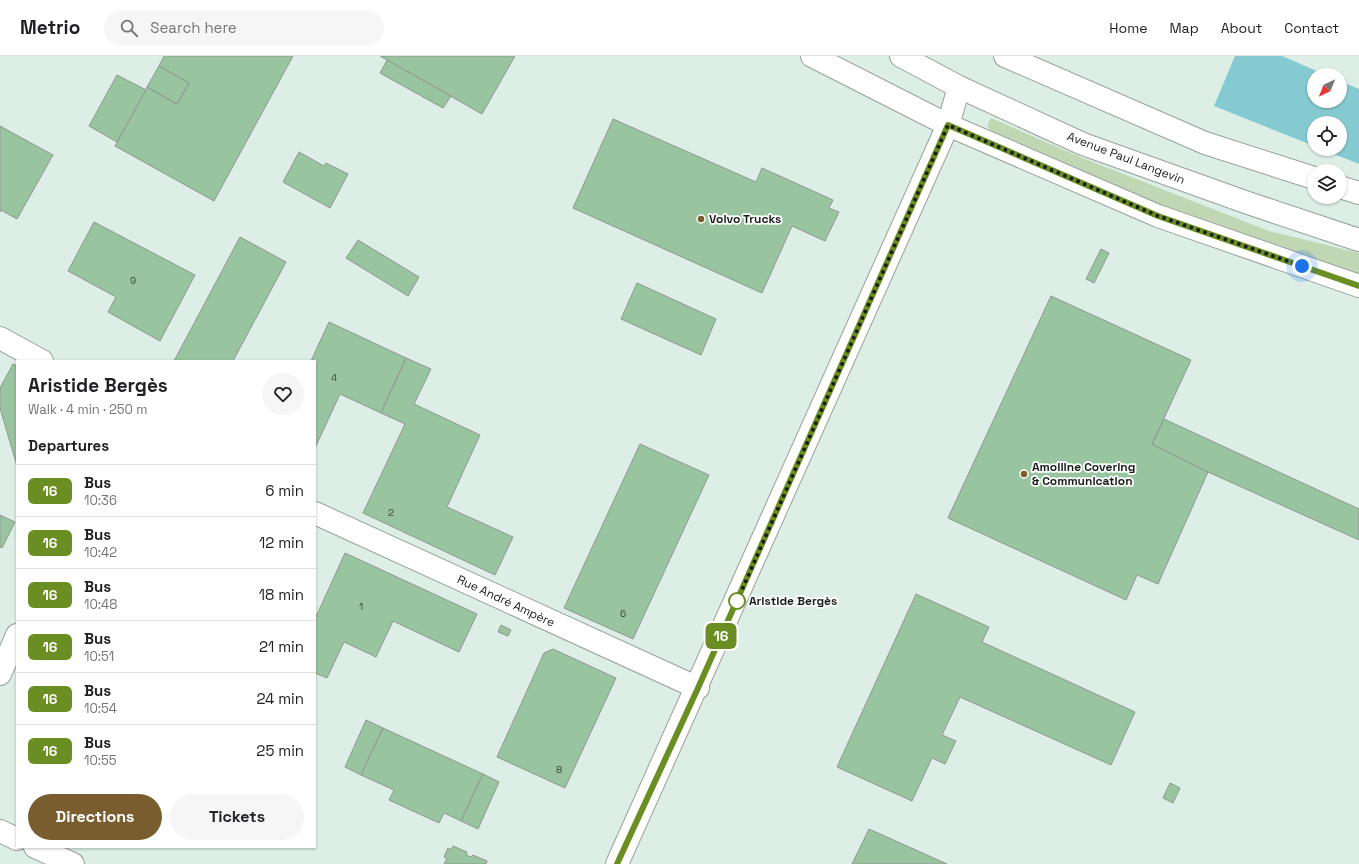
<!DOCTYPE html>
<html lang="en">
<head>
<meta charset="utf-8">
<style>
  body { margin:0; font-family:"Space Grotesk",sans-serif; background:#f6f6f6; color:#202124; height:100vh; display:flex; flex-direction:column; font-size:15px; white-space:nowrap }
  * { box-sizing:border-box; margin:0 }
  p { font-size:13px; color:#757577 }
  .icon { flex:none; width:22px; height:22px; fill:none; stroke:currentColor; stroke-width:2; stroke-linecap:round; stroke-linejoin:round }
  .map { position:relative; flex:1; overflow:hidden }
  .details { position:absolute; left:16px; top:304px; width:300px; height:488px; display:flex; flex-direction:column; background:#fff; border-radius:0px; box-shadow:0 1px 3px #0004 }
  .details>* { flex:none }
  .badge { padding:0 8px; border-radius:6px; font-size:14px; line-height:26px }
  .needle { width:26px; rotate:223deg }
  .fabs { position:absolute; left:1307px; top:12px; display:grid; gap:8px }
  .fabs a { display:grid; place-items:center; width:40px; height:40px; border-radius:50%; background:#fff; box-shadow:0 1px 3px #0004; font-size:20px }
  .you { position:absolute; width:20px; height:20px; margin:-10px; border:3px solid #fff; border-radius:50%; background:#1a73e8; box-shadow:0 0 0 6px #1a73e833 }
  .map>.badge { position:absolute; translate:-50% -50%; box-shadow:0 0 0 2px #fff }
  h2 { padding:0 12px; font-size:15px; line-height:36px }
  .round { display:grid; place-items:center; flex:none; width:42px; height:42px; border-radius:21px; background:#f6f6f6 }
  .head { display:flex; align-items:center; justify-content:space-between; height:68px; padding:0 12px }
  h1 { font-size:19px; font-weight:800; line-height:30px }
  .button { display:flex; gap:8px; margin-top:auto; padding:8px 12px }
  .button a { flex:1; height:46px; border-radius:24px; background:#795d2f; color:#fff; font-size:16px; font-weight:800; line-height:46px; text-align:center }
  .button a+a { background:#f6f6f6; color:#202124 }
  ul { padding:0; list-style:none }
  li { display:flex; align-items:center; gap:12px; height:52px; padding:0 12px; border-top:1px solid #e0e0e0 }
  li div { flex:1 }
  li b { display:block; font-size:15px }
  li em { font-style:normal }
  li .badge { min-width:44px; font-weight:700; text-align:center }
  header { display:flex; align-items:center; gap:24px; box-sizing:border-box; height:56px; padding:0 20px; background:#fff; border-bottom:1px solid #e0e0e0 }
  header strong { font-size:19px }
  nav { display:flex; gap:22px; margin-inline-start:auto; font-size:14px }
  .search { width:280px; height:36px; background:#f6f6f6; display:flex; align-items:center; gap:10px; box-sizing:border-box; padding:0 14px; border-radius:22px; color:#757577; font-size:15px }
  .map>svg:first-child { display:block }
  .built { fill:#ddeee7; fill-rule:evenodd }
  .green { fill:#c1d6b2 }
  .water { fill:#85cad1 }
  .building { fill:#98c5a0; stroke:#909791 }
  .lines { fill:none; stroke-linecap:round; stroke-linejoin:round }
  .minor-casing { stroke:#97a09c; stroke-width:24 }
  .major-casing { stroke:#97a09c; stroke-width:24 }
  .minor { stroke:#fff; stroke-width:22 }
  .major { stroke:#fff; stroke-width:22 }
  .line-casing { stroke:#fff; stroke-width:9 }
  .line { stroke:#6b8e23; stroke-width:6 }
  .walk { stroke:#1a1d1c; stroke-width:4; stroke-dasharray:0 7.2 }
  .poi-dot { fill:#795d2f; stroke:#fff; stroke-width:1.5 }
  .stop-dot { fill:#fff; stroke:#6b8e23; stroke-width:2 }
  .labels { text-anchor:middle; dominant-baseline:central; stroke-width:3.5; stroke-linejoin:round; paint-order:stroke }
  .number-label { font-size:10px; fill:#3a473d }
  .street-label { font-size:12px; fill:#1a1d1c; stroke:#fff }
  .poi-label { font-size:12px; font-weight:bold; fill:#1a1d1c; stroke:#fff; text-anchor:start }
  .stop-label { font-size:12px; font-weight:bold; fill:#1a1d1c; stroke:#fff; text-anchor:start }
</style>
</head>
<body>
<header>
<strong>Metrio</strong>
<div class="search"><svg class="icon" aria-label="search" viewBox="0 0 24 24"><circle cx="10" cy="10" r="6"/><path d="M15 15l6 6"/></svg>Search here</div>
<nav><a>Home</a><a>Map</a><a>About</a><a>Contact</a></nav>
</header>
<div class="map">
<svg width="1359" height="808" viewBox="0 0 1359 808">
  <rect width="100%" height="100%" fill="#eef7f4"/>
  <path class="built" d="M 0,0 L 1359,0 L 1359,808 L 0,808 ZM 1314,19 L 1340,19 L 1340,45 L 1314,45 ZM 1314,67 L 1340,67 L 1340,93 L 1314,93 ZM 1314,115 L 1340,115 L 1340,141 L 1314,141 ZM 17,305 L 315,305 L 315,791 L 17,791 Z"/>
  <path class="green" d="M 991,62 L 1080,101 L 1269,175 L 1359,197 L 1359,224 L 1149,148 L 996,80 L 987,70 Z"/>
  <path class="water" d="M 1235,0 L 1282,0 L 1326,19 L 1314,19 L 1314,45 L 1340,45 L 1340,25 L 1359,33 L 1359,108 L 1321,93 L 1340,93 L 1340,67 L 1314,67 L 1314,90 L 1214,50 Z"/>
  <g class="building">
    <path d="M 164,0 L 293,0 L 214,145 L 115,90 L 147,31 L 177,48 L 189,27 L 159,10 Z"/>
    <path d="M 380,0 L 515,0 L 482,58 Z"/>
    <path d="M 387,4 L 451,40 L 443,52 L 380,17 Z"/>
    <path d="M 159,10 L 189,27 L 177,48 L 147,31 Z"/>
    <path d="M 117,19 L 146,34 L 117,86 L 89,70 Z"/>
    <path d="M 613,63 L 756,126 L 762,112 L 833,144 L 829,152 L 839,156 L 825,185 L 792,170 L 762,237 L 573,152 Z"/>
    <path d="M 0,70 L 53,99 L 17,163 L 1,154 L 0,156 Z"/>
    <path d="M 299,96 L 324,110 L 326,107 L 348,118 L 330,152 L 283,126 Z"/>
    <path d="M 94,166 L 195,219 L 160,285 L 108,256 L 116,241 L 68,215 Z"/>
    <path d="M 240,181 L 286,206 L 233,305 L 174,305 Z"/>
    <path d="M 358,184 L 419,221 L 408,240 L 346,202 Z"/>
    <path d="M 1101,193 L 1109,197 L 1094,227 L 1086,223 Z"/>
    <path d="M 637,227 L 716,263 L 701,299 L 621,263 Z"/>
    <path d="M 1051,240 L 1191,304 L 1152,388 L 1208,416 L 1158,528 L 1137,519 L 1126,544 L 948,462 Z"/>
    <path d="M 329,266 L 406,302 L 381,357 L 340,338 L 315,392 L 315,305 L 311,305 Z"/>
    <path d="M 406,302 L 431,313 L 414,348 L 480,379 L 447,451 L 513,481 L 495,519 L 363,457 L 405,368 L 381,357 Z"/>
    <path d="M 13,308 L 17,310 L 17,410 L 0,352 L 0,332 Z"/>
    <path d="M 1164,363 L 1359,453 L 1359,484 L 1208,416 L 1152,388 Z"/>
    <path d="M 640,388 L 709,419 L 633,583 L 564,552 Z"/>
    <path d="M 0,459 L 15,466 L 2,492 L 0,491 Z"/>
    <path d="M 345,497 L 477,558 L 459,596 L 393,565 L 376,601 L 344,586 L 327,622 L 315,617 L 315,563 Z"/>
    <path d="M 916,538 L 989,571 L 982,586 L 1135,656 L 1111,709 L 960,641 L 942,679 L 956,685 L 945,708 L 932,702 L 912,745 L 837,711 Z"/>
    <path d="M 501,569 L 511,574 L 508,580 L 498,576 Z"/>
    <path d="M 553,593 L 616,622 L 565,732 L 497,701 L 544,597 Z"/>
    <path d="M 366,664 L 383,672 L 361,719 L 345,711 Z"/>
    <path d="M 383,672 L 483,718 L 461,765 L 444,757 L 439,767 L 389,744 L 394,734 L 361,719 Z"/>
    <path d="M 483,718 L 499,726 L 478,773 L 461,765 Z"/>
    <path d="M 1170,727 L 1180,732 L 1173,747 L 1163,742 Z"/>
    <path d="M 869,773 L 947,808 L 852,808 Z"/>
    <path d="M 453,790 L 467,796 L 466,799 L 471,801 L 473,799 L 487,805 L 486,808 L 444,808 L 447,802 L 444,801 L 448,792 L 451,794 Z"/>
  </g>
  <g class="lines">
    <defs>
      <g id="minor">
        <path d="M 1005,0 L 1205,87 L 1314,122"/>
        <path d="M 1340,131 L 1359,137"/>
        <path d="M 0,282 L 42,305"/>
        <path d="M 315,457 L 698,632"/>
        <path d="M 0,618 L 17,579"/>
        <path d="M 0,775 L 17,783"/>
        <path d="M 35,791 L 73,808"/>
        <path d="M 617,808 L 948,69 L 959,31"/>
      </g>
      <g id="major">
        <path d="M 812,0 L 948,69 L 1158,160 L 1359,230"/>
        <path d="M 901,0 L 959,31 L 1083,88 L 1248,147 L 1359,184"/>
      </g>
    </defs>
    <use href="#minor" class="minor-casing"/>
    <use href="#major" class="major-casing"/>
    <use href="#minor" class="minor"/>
    <use href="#major" class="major"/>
  </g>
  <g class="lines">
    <defs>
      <path id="line" d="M 617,808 L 698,632 L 948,69 L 1158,160 L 1359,230"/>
    </defs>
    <use href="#line" class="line-casing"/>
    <use href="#line" class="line"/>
    <path class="walk" d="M 737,545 L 948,69 L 1158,160 L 1302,210"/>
  </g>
  <g class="poi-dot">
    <circle cx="701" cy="163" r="4"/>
    <circle cx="1024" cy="418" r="4"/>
  </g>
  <circle class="stop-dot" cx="737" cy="545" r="8"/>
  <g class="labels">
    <g class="number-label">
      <text x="133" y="224">9</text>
      <text x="334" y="321">4</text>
      <text x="391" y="456">2</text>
      <text x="361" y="550">1</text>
      <text x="623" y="557">6</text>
      <text x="559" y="713">8</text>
    </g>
    <g class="street-label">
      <text transform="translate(1126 102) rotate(21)">Avenue Paul Langevin</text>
      <text transform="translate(506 545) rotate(25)">Rue André Ampère</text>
    </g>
    <g class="poi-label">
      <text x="709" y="163">Volvo Trucks</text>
      <text x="1032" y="411">Amolline Covering<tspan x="1032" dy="14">&amp; Communication</tspan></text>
    </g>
    <g class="stop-label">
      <text x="749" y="545">Aristide Bergès</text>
    </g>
  </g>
</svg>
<div class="fabs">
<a><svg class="needle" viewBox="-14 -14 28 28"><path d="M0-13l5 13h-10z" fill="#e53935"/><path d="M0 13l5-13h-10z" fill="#757577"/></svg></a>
<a><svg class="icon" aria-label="locate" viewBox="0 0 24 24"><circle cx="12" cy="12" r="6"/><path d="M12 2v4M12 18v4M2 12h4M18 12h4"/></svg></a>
<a><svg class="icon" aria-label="layers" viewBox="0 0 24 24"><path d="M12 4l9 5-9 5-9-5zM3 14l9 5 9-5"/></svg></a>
</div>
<div class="you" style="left:1302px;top:210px"></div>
<b class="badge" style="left:721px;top:580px;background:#6b8e23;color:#fff">16</b>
<section class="details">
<div class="head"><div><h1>Aristide Bergès</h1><p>Walk · 4 min · 250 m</p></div><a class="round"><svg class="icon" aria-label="heart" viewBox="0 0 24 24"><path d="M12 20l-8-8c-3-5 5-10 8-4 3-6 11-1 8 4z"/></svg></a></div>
<h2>Departures</h2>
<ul>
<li><span class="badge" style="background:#6b8e23;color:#fff">16</span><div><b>Bus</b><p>10:36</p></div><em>6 min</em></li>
<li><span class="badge" style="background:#6b8e23;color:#fff">16</span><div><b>Bus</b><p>10:42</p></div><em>12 min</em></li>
<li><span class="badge" style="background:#6b8e23;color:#fff">16</span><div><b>Bus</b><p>10:48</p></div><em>18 min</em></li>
<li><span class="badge" style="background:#6b8e23;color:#fff">16</span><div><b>Bus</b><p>10:51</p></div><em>21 min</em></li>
<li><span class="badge" style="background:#6b8e23;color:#fff">16</span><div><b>Bus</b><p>10:54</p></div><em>24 min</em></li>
<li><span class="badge" style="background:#6b8e23;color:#fff">16</span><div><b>Bus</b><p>10:55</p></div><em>25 min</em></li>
</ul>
<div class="button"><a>Directions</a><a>Tickets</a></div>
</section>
</div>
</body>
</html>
